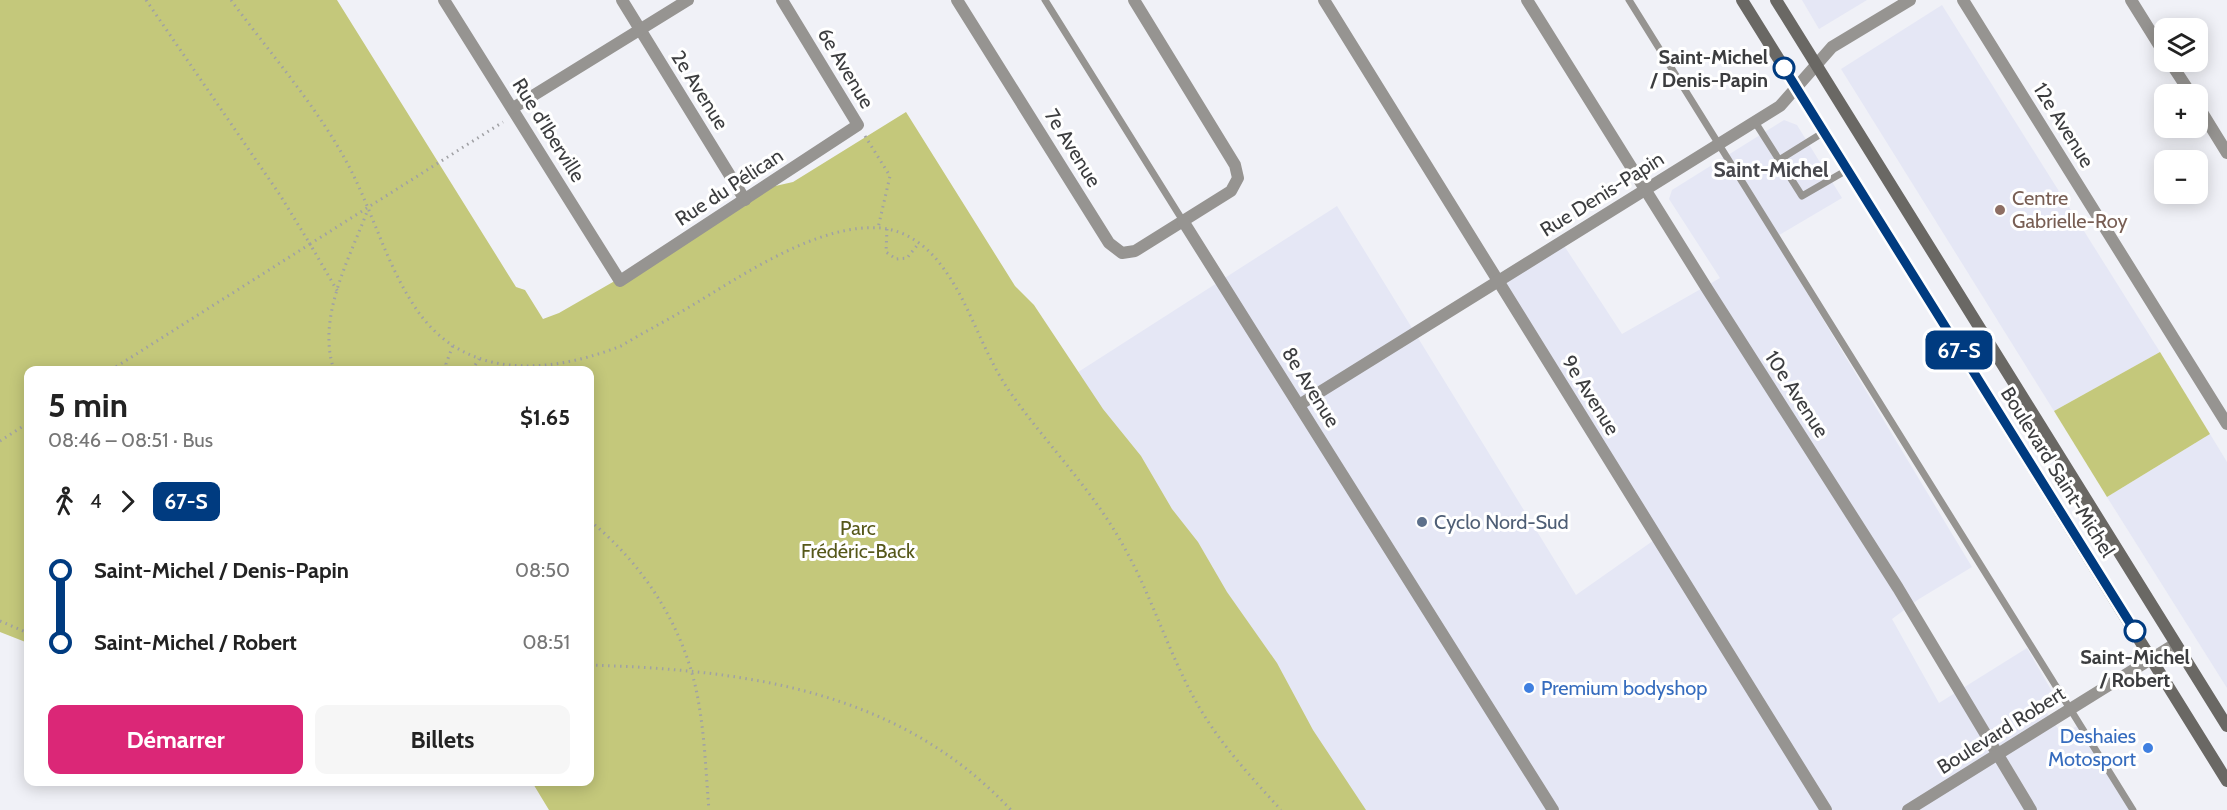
<!DOCTYPE html>
<html lang="fr">
<head>
<meta charset="utf-8">
<style>
  body { margin:0; font-family:Cabin,sans-serif; background:#f6f6f6; color:#222; height:100vh; display:flex; flex-direction:column; font-size:22px; white-space:nowrap }
  * { box-sizing:border-box; margin:0 }
  p { font-size:20px; color:#767676 }
  .icon { flex:none; width:33px; height:33px; fill:none; stroke:currentColor; stroke-width:2; stroke-linecap:round; stroke-linejoin:round }
  .map { position:relative; flex:1; overflow:hidden }
  .panel { position:absolute; left:24px; top:366px; width:570px; height:420px; display:flex; flex-direction:column; background:#fff; border-radius:12px; box-shadow:0 3px 15px #0003 }
  .panel>* { flex:none }
  .badge { padding:0 12px; border-radius:9px; font-size:21px; line-height:39px }
  .fabs { position:absolute; left:2154px; top:18px; display:grid; gap:12px }
  .fabs a { display:grid; place-items:center; width:54px; height:54px; border-radius:12px; background:#fff; box-shadow:0 3px 15px #0003; font-size:30px }
  .map>.badge { position:absolute; translate:-50% -50%; box-shadow:0 0 0 3px #fff }
  .legs { display:flex; align-items:center; gap:9px; height:66px; padding:0 24px; font-size:20px }
  .legs p { margin-inline-start:auto }
  .summary { display:flex; align-items:center; justify-content:space-between; height:102px; padding:0 24px }
  h1 { font-size:33px; font-weight:700; line-height:45px }
  .action { display:flex; gap:12px; margin-top:auto; padding:12px 24px }
  .action a { flex:1; height:69px; border-radius:12px; background:#db2777; color:#fff; font-size:24px; font-weight:700; line-height:69px; text-align:center }
  .action a+a { background:#f6f6f6; color:#222 }
  ul { padding:0 24px; list-style:none }
  li { display:flex; align-items:center; gap:21px; height:72px; font-size:22px }
  li i { display:grid; place-items:center; width:9px; height:100%; margin:0 8px; background:currentColor }
  li i::after { content:''; width:15px; height:15px; margin:-8px; border:4px solid; border-radius:50%; background:#fff }
  li p { margin-inline-start:auto }
  li:first-child i { background:linear-gradient(#0000 50%,currentColor 0) }
  li:last-child i { background:linear-gradient(currentColor 50%,#0000 0) }
  .map>svg:first-child { display:block }
  .built { fill:#e5e7f5 }
  .green { fill:#c4c87b }
  .lines { fill:none; stroke-linecap:round; stroke-linejoin:round }
  .path { stroke:#a0a1a5; stroke-width:3; stroke-dasharray:1.5 4.5; stroke-linecap:butt }
  .lane { stroke:#969491; stroke-width:7 }
  .street { stroke:#969491; stroke-width:12 }
  .secondary { stroke:#6a6864; stroke-width:12 }
  .line-1-casing { stroke:#fff; stroke-width:14 }
  .line-1 { stroke:#003b80; stroke-width:9 }
  .stop-1-dot { fill:#fff; stroke:#003b80; stroke-width:3 }
  .education-dot { fill:#8d6e63; stroke:#fff; stroke-width:2 }
  .service-dot { fill:#5c6f8a; stroke:#fff; stroke-width:2 }
  .shop-dot { fill:#3f7fe0; stroke:#fff; stroke-width:2 }
  .labels { text-anchor:middle; dominant-baseline:central; stroke-width:6; stroke-linejoin:round; paint-order:stroke }
  .stop-label { font-size:20px; font-weight:bold; fill:#3c3d3f; stroke:#fff; text-anchor:end }
  .street-label { font-size:20px; fill:#3c3d3f; stroke:#fff }
  .education-label { font-size:20px; fill:#785e54; stroke:#fff; text-anchor:start }
  .service-label { font-size:20px; fill:#4e5e75; stroke:#fff; text-anchor:start }
  .park-label { font-size:20px; fill:#56581a; stroke:#fff }
  .shop-label { font-size:20px; fill:#366cbe; stroke:#fff; text-anchor:start }
  .neighbourhood-label { font-size:21px; font-weight:bold; fill:#47474c; stroke:#fff }
</style>
</head>
<body>
<div class="map">
<svg width="2227" height="810" viewBox="0 0 2227 810">
  <rect width="100%" height="100%" fill="#f0f1f7"/>
  <g class="built">
    <path d="M 1802,0 L 1867,0 L 1819,29 Z"/>
    <path d="M 1942,5 L 2160,352 L 2054,411 L 1841,69 Z"/>
    <path d="M 1784,120 L 1797,125 L 1842,198 L 1774,238 L 1972,567 L 1919,599 L 1892,619 L 1939,703 L 2027,648 L 2057,700 L 2044,709 L 2062,734 L 2077,726 L 2130,810 L 1357,810 L 1072,376 L 1337,206 L 1576,595 L 1657,538 L 1497,281 L 1561,241 L 1622,334 L 1720,278 L 1669,199 L 1672,190 Z"/>
    <path d="M 2210,434 L 2227,462 L 2227,688 L 2107,497 Z"/>
  </g>
  <g class="green">
    <path d="M 0,0 L 337,0 L 516,287 L 525,290 L 543,319 L 559,313 L 646,263 L 762,189 L 793,182 L 906,112 L 1015,286 L 1034,305 L 1103,409 L 1141,456 L 1172,509 L 1198,542 L 1227,592 L 1277,663 L 1313,730 L 1366,810 L 549,810 L 532,782 L 590,782 L 590,370 L 28,370 L 28,643 L 0,632 Z"/>
    <path d="M 2160,352 L 2210,434 L 2107,497 L 2054,411 Z"/>
  </g>
  <g class="lines">
    <g class="path">
      <path d="M 146,0 L 280,195 L 310,244 L 503,122"/>
      <path d="M 231,0 C 269,52 314,103 345,159 C 371,206 384,259 413,304 C 461,381 547,375 621,346 C 644,332 668,320 691,306 C 743,275 818,223 881,228 C 903,230 923,243 937,260 C 969,298 981,351 1010,392 C 1047,445 1093,490 1124,547 C 1154,600 1170,659 1202,712 C 1224,748 1253,779 1281,810"/>
      <path d="M 865,136 L 890,176 L 878,228"/>
      <path d="M 887,229 L 886,252 L 896,259 L 907,258 L 919,243"/>
      <path d="M 111,370 L 310,244 L 338,292"/>
      <path d="M 334,370 C 316,317 350,258 368,209"/>
      <path d="M 448,370 L 446,364 L 453,345"/>
      <path d="M 472,370 L 479,359"/>
      <path d="M 0,441 L 28,423"/>
      <path d="M 590,521 C 646,566 688,634 699,705 C 705,740 706,775 709,810"/>
      <path d="M 0,621 L 28,633"/>
      <path d="M 590,665 C 746,670 899,690 1011,810"/>
    </g>
    <g class="lane">
      <path d="M 1045,0 L 1183,221"/>
      <path d="M 1629,0 L 2133,810"/>
      <path d="M 1755,122 L 1802,196 L 1847,170"/>
      <path d="M 1779,160 L 1824,132"/>
    </g>
    <g class="street">
      <path d="M 444,0 L 620,281 L 858,125 L 782,0"/>
      <path d="M 622,0 L 745,200"/>
      <path d="M 957,0 L 1109,243 L 1122,253 L 1135,251 L 1231,191 L 1238,178 L 1235,165 L 1134,0"/>
      <path d="M 1324,0 L 1826,810"/>
      <path d="M 1527,0 L 1706,287 L 1898,588 L 2031,810"/>
      <path d="M 1963,0 L 2227,424"/>
      <path d="M 2131,0 L 2164,53"/>
      <path d="M 2170,62 L 2191,94"/>
      <path d="M 2198,106 L 2227,153"/>
      <path d="M 513,108 L 688,0"/>
      <path d="M 1183,221 L 1553,810"/>
      <path d="M 1299,405 L 1780,106 L 1832,47 L 1910,0"/>
      <path d="M 1908,810 L 2175,644"/>
    </g>
    <g class="secondary">
      <path d="M 1742,0 L 2227,781"/>
      <path d="M 1776,0 L 2227,726"/>
    </g>
  </g>
  <g class="lines">
    <defs>
      <path id="line-1" d="M 1784,68 L 2135,631"/>
    </defs>
    <use href="#line-1" class="line-1-casing"/>
    <use href="#line-1" class="line-1"/>
  </g>
  <g class="stop-1-dot">
    <circle cx="1784" cy="68" r="10"/>
    <circle cx="2135" cy="631" r="10"/>
  </g>
  <circle class="education-dot" cx="2000" cy="210" r="6"/>
  <circle class="service-dot" cx="1422" cy="522" r="6"/>
  <g class="shop-dot">
    <circle cx="1529" cy="688" r="6"/>
    <circle cx="2148" cy="748" r="6"/>
  </g>
  <g class="labels">
    <g class="stop-label">
      <text x="1768" y="57">Saint-Michel<tspan x="1768" dy="23">/ Denis-Papin</tspan></text>
      <text x="2135" y="657" text-anchor="middle">Saint-Michel<tspan x="2135" dy="23">/ Robert</tspan></text>
    </g>
    <g class="street-label">
      <text transform="translate(846 68) rotate(59)">6e Avenue</text>
      <text transform="translate(700 90) rotate(58)">2e Avenue</text>
      <text transform="translate(2064 125) rotate(58)">12e Avenue</text>
      <text transform="translate(549 130) rotate(58)">Rue d'Iberville</text>
      <text transform="translate(1073 148) rotate(58)">7e Avenue</text>
      <text transform="translate(729 187) rotate(-33)">Rue du Pélican</text>
      <text transform="translate(1602 194) rotate(-32)">Rue Denis-Papin</text>
      <text transform="translate(1311 387) rotate(58)">8e Avenue</text>
      <text transform="translate(1797 394) rotate(57)">10e Avenue</text>
      <text transform="translate(1591 395) rotate(58)">9e Avenue</text>
      <text transform="translate(2058 472) rotate(58)">Boulevard Saint-Michel</text>
      <text transform="translate(2001 730) rotate(-32)">Boulevard Robert</text>
    </g>
    <g class="education-label">
      <text x="2012" y="198">Centre<tspan x="2012" dy="23">Gabrielle-Roy</tspan></text>
    </g>
    <g class="service-label">
      <text x="1434" y="522">Cyclo Nord-Sud</text>
    </g>
    <g class="park-label">
      <text x="858" y="528">Parc<tspan x="858" dy="23">Frédéric-Back</tspan></text>
    </g>
    <g class="shop-label">
      <text x="1541" y="688">Premium bodyshop</text>
      <text x="2136" y="736" text-anchor="end">Deshaies<tspan x="2136" dy="23">Motosport</tspan></text>
    </g>
    <g class="neighbourhood-label">
      <text x="1771" y="169">Saint-Michel</text>
    </g>
  </g>
</svg>
<div class="fabs">
<a><svg class="icon" aria-label="layers" viewBox="0 0 24 24"><path d="M12 4l9 5-9 5-9-5zM3 14l9 5 9-5"/></svg></a>
<a>+</a>
<a>−</a>
</div>
<b class="badge" style="left:1959px;top:350px;background:#003b80;color:#fff">67-S</b>
<section class="panel">
<div class="summary"><div><h1>5 min</h1><p>08:46 – 08:51 · Bus</p></div><b>$1.65</b></div>
<div class="legs"><svg class="icon" aria-label="walk" viewBox="0 0 24 24"><circle cx="13" cy="4" r="2"/><path d="M13 8l-2 6 4 7M11 14l-3 7M7 12l3-4h3l4 4"/></svg>4<svg class="icon" aria-label="forward" viewBox="0 0 24 24"><path d="M9 5l7 7-7 7"/></svg><b class="badge" style="background:#003b80;color:#fff">67-S</b></div>
<ul>
<li><i style="color:#003b80"></i><b>Saint-Michel / Denis-Papin</b><p>08:50</p></li>
<li><i style="color:#003b80"></i><b>Saint-Michel / Robert</b><p>08:51</p></li>
</ul>
<div class="action"><a>Démarrer</a><a>Billets</a></div>
</section>
</div>
</body>
</html>
